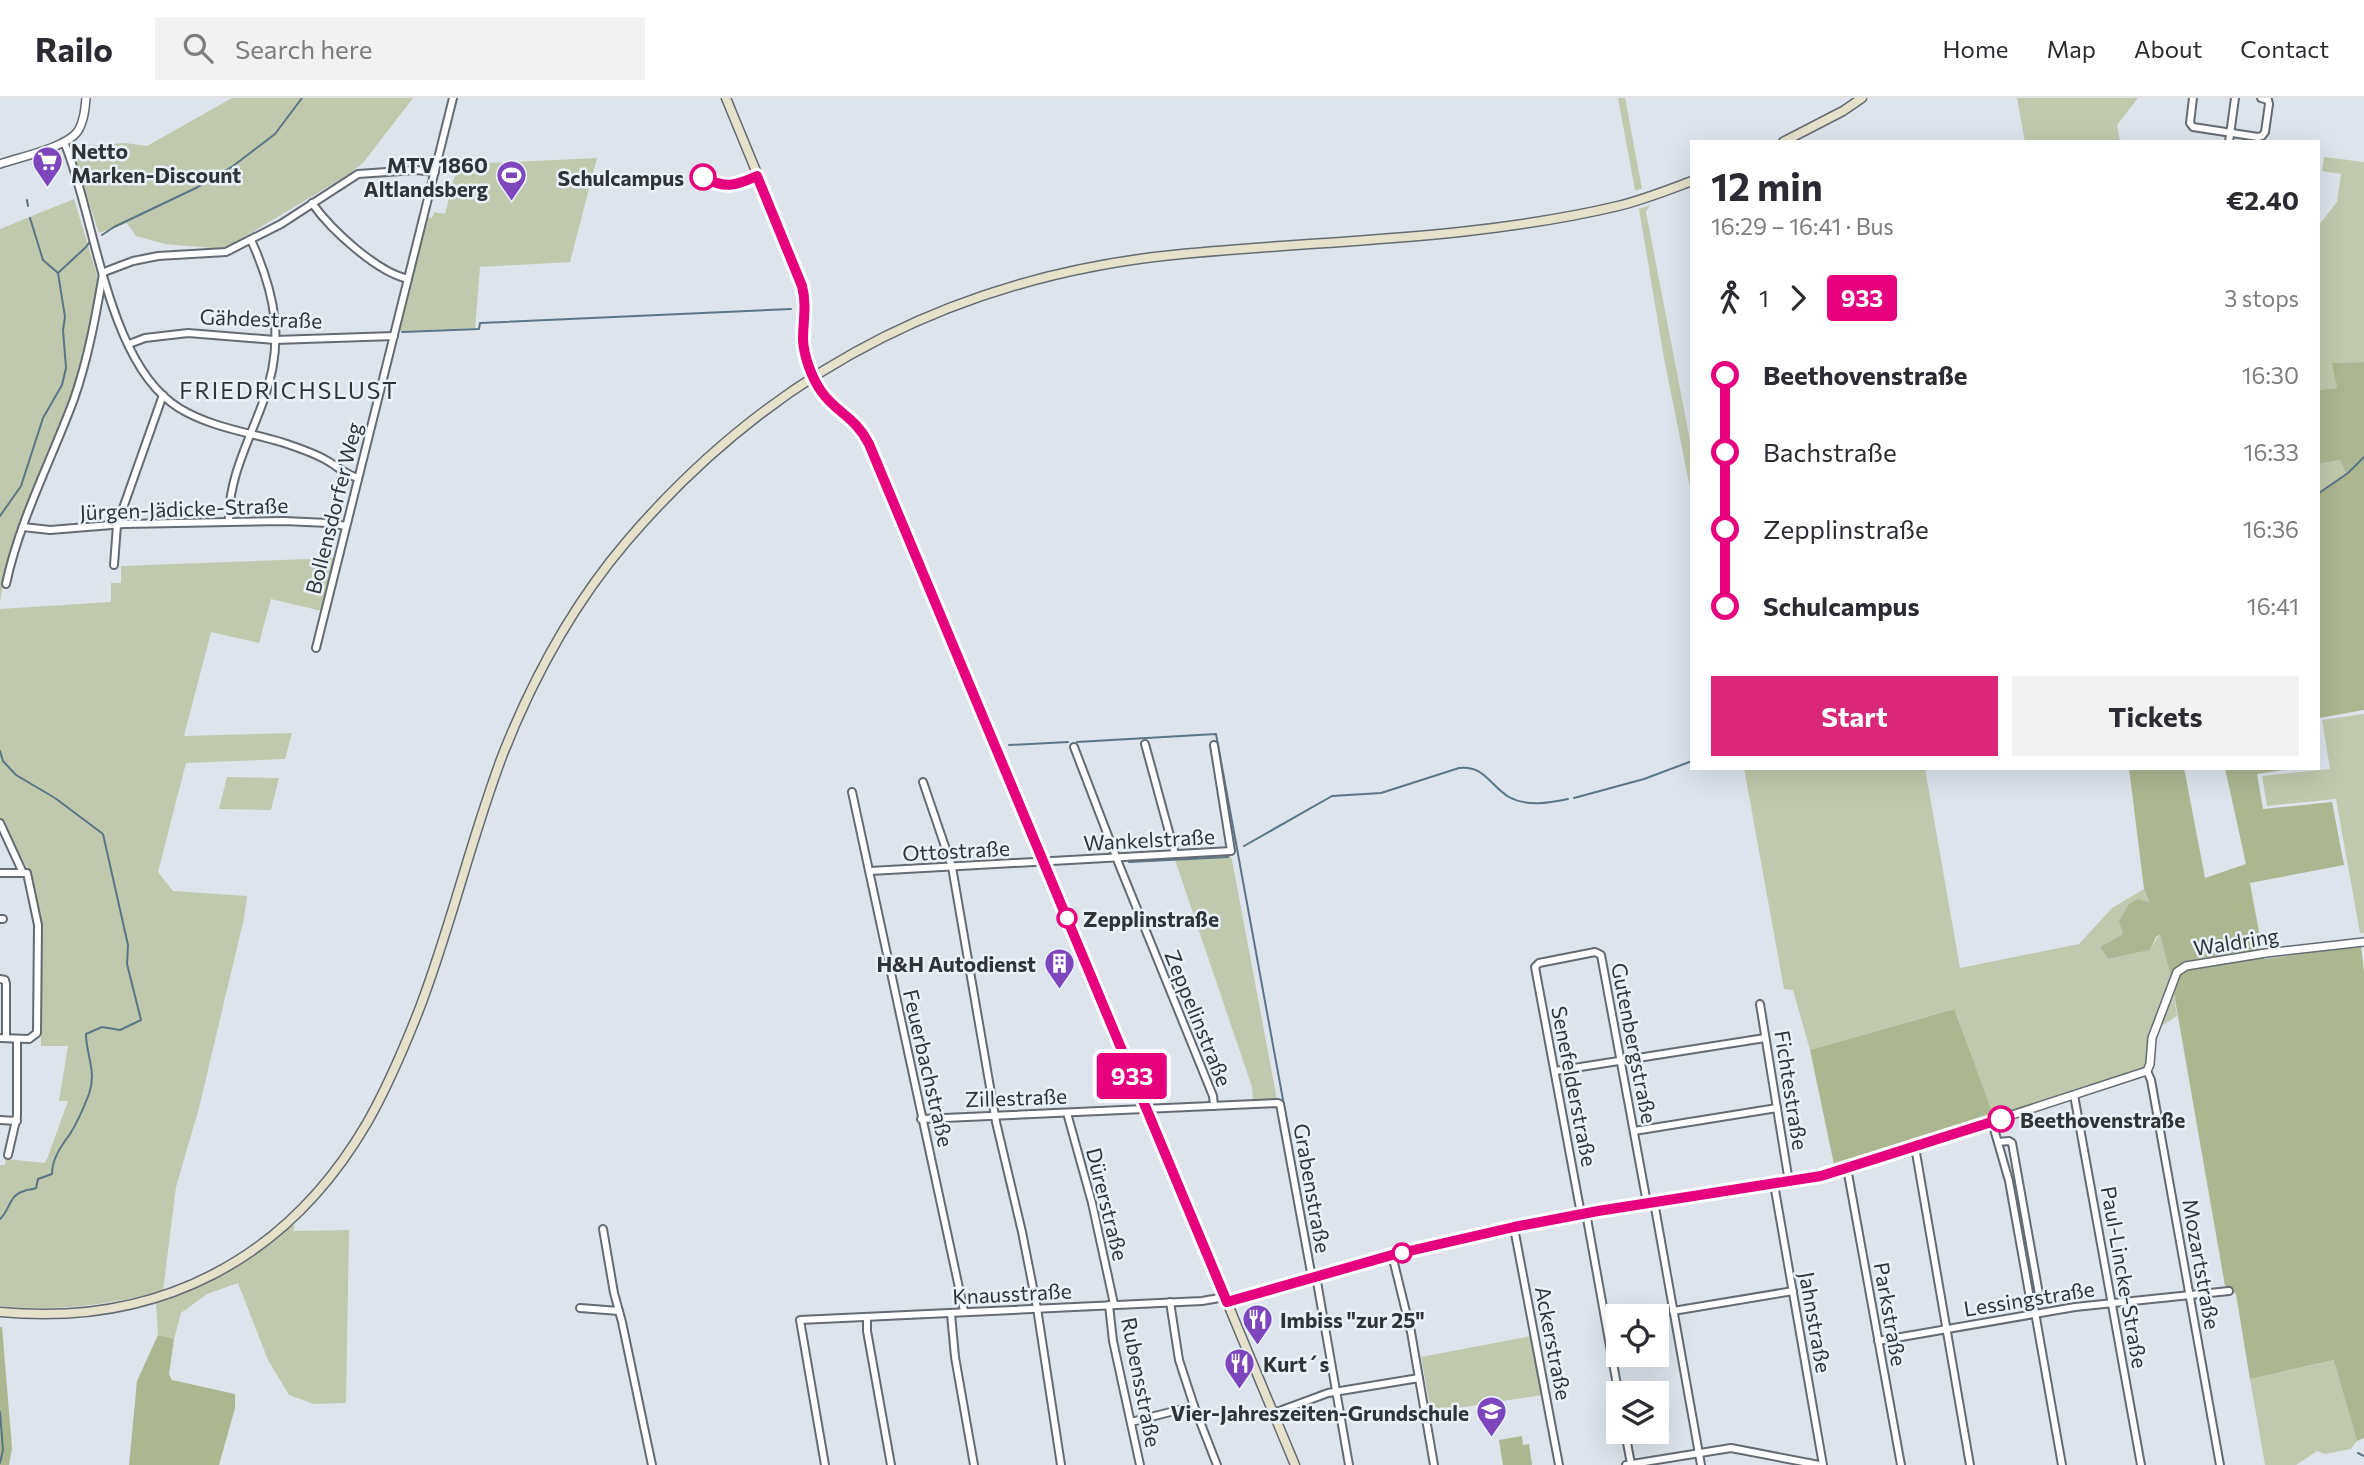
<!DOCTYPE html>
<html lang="en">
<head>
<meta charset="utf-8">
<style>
  body { margin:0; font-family:Commissioner,sans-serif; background:#f2f2f3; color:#2b2b33; height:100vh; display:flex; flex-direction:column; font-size:26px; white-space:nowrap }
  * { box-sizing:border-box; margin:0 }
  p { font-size:23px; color:#7c7c81 }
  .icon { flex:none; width:38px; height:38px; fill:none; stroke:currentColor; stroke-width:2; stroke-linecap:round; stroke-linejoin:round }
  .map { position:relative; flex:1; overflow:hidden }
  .sheet { position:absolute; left:1690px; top:42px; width:630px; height:630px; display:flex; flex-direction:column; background:#fff; border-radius:0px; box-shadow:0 7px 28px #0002 }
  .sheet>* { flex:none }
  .badge { padding:0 14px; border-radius:5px; font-size:24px; line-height:46px }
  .controls { position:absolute; left:1606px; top:1206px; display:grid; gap:14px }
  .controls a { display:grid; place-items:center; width:63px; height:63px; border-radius:0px; background:#fff; box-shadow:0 7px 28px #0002; font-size:35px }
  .map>.badge { position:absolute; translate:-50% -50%; box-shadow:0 0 0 4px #fff }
  .legs { display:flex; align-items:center; gap:10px; height:77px; padding:0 21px; font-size:23px }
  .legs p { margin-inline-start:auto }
  .summary { display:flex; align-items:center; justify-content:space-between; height:119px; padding:0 21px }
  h1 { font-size:38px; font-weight:700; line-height:52px }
  .primary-button { display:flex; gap:14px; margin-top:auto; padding:14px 21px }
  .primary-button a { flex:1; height:80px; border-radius:0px; background:#db2777; color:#fff; font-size:28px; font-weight:700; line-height:80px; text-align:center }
  .primary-button a+a { background:#f2f2f3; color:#2b2b33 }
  ul { padding:0 21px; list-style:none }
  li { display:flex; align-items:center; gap:24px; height:77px; font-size:26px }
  li i { display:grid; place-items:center; width:10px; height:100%; margin:0 9px; background:currentColor }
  li i::after { content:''; width:18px; height:18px; margin:-9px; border:5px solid; border-radius:50%; background:#fff }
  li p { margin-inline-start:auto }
  li:first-child i { background:linear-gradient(#0000 50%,currentColor 0) }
  li:last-child i { background:linear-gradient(currentColor 50%,#0000 0) }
  header { display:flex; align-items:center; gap:42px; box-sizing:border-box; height:98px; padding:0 35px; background:#fff; border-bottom:2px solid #e1e1e2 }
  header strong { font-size:33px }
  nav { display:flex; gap:38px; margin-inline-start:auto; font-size:24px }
  .search { width:490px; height:63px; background:#f2f2f3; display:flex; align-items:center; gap:18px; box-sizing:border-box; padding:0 24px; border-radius:0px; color:#7c7c81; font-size:26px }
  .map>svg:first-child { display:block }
  .green { fill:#c0c9ad }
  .forest { fill:#acb791 }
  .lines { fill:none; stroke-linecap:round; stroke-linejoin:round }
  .stream { stroke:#5a7586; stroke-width:2 }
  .minor-casing { stroke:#646b72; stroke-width:10 }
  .tertiary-casing { stroke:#646b72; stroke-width:10 }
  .secondary-casing { stroke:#646b72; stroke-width:11 }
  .minor { stroke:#fff; stroke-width:6 }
  .tertiary { stroke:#fff; stroke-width:7 }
  .secondary { stroke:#e5e1cb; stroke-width:8 }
  .line-1-casing { stroke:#fff; stroke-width:16 }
  .line-1 { stroke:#e6007e; stroke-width:10 }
  .stop-1-dot { fill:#fff; stroke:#e6007e; stroke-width:3.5 }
  .labels { text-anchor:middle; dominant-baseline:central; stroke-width:5; stroke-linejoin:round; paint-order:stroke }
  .poi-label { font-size:21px; font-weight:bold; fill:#313437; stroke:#eaf2f9; text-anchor:start }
  .stop-label { font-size:21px; font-weight:bold; fill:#313437; stroke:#eaf2f9; text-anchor:start }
  .street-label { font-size:21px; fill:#313437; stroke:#eaf2f9 }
  .neighbourhood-label { font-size:23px; letter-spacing:2px; fill:#313437; stroke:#eaf2f9 }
</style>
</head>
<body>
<header>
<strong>Railo</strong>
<div class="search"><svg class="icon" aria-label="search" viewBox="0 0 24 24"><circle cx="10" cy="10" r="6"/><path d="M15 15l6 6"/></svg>Search here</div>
<nav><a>Home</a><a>Map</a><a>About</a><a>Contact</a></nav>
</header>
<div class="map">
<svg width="2364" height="1367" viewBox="0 0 2364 1367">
  <rect width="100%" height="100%" fill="#dde4ec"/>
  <g class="green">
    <path d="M 232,0 L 413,0 L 363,65 L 349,76 L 224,151 L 165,146 L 136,138 L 127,125 L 99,135 L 72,55 L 86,48 L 125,45 L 147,48 Z"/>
    <path d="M 1618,0 L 1625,0 L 1642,91 L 1635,92 Z"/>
    <path d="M 2017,0 L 2138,0 L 2117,27 L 2120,44 L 2025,44 Z"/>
    <path d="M 2324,59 L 2364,64 L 2364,264 L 2333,265 L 2337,290 L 2319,292 L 2319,127 L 2337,104 L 2341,76 L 2322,73 Z"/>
    <path d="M 597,60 L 570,164 L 480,169 L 475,230 L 398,233 L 427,119 L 432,120 L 434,114 L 445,116 L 455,76 L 444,74 L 446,67 Z"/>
    <path d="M 74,101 L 97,177 L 102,177 C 93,215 87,255 73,292 C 47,364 10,427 0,505 L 0,131 Z"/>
    <path d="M 1650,107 L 1646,114 L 1692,353 L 1692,400 L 1664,260 L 1639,111 Z"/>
    <path d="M 2340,362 L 2346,375 L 2319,394 L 2319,366 Z"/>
    <path d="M 335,460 L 322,513 L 271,501 L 259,545 L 211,534 L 184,638 L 292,635 L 285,661 L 186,665 L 158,774 L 173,793 L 247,798 L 244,820 L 199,1010 L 176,1089 L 163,1193 C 108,1207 56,1214 0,1208 L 0,1067 L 5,1067 L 6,1061 L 45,1065 L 47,1061 L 68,1003 L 59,1003 L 68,948 L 41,948 L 41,825 L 33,781 L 0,720 L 0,511 L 111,504 L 111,485 L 121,485 L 121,468 Z"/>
    <path d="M 2364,616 L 2364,835 L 2360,835 L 2336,701 L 2267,708 L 2262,678 L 2330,671 L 2322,622 Z"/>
    <path d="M 1744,670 L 1925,670 L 1960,870 L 2079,846 L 2112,810 L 2144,791 L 2149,805 L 2123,836 L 2100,849 L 2108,861 L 2150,852 L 2160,835 L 2172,884 L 2177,918 L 2150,935 L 2148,970 L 1994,1019 L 1953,911 L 1810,952 L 1793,892 L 1784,891 Z"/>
    <path d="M 227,679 L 279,680 L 271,712 L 219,711 Z"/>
    <path d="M 1230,757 L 1232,762 L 1277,1002 L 1253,1003 L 1252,989 L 1174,759 Z"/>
    <path d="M 295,1127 L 293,1133 L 349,1132 L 346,1305 L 314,1306 L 289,1297 L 268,1262 L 238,1185 L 207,1196 L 181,1215 L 174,1241 L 158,1237 L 156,1205 C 180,1196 205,1187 227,1173 C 244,1163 280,1130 295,1127 Z"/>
    <path d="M 1531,1238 L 1542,1297 L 1431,1314 L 1421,1259 Z"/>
    <path d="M 2335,1262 L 2357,1343 L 2351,1351 L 2325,1356 L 2317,1353 L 2296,1367 L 2265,1367 L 2250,1281 Z"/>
  </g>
  <g class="forest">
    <path d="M 2364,264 L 2364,612 L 2319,620 L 2319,394 L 2346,375 L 2340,362 L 2319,366 L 2319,292 L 2337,290 L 2332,265 Z"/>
    <path d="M 2129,670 L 2184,670 L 2205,780 L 2246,766 L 2225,670 L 2298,670 L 2257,676 L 2263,711 L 2332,704 L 2344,767 L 2250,785 L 2264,861 L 2361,848 L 2364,874 L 2364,1340 L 2357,1343 L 2334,1262 L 2250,1281 L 2236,1196 L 2225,1188 L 2172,884 L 2160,836 L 2156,839 L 2150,852 L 2108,861 L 2100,849 L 2123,836 L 2119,823 L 2129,806 L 2138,801 L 2149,804 L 2144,791 Z"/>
    <path d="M 1954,911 L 1994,1019 L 1835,1071 L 1810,952 Z"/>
    <path d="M 0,1229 L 2,1229 L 12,1350 L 9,1367 L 0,1367 Z"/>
    <path d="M 158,1237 L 174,1241 L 169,1276 L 172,1282 L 235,1296 L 235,1310 L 219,1367 L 129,1367 L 137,1283 Z"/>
    <path d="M 1522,1338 L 1523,1347 L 1529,1346 L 1532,1367 L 1503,1367 L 1499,1342 Z"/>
  </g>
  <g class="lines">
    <g class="stream">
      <path d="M 27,102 L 28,108"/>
      <path d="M 102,137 L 114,129 L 198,89 L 233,68 L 275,36 L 302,0"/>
      <path d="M 58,175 L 86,149 L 91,142"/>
      <path d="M 402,234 L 479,231 L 480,225 L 791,211"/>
      <path d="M 2319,395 L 2348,375 L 2364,359"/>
      <path d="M 0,418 L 21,388 L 43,320 L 62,287 L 66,270 L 63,232 L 65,219 L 58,175 L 43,162 L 30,120"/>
      <path d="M 1077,644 L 1216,636 L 1314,1171"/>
      <path d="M 1009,647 L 1068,644"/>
      <path d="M 0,653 L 3,663 L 16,677 L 55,700 L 103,736 L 128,847 L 127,866 L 141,922 L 120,932 L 102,929 L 86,936 C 86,957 97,973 89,996 C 84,1009 77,1025 70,1036 C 61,1048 52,1061 52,1076 L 38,1081 L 36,1090 C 32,1092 28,1091 24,1093 C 9,1097 10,1112 0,1121"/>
      <path d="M 1574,700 L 1644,681 L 1692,663"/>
      <path d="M 1244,748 L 1332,698 L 1381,695 L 1459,670 C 1485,667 1490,688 1509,699 C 1527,709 1549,705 1568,701"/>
      <path d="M 1129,764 L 1228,759"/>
      <path d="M 0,1314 L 3,1352 L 0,1365"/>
      <path d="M 2358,1355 L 2364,1358"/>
    </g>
    <defs>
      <g id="minor">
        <path d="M 2193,0 L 2190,25 L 2193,29 L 2258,39 L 2262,38 L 2265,34 L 2269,6 L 2268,2 L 2261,0"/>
        <path d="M 64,44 C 96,119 106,265 179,310 C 210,329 247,334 281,344 C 296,349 312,354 326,362 C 337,368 346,377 358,380"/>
        <path d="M 2229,44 L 2235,0"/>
        <path d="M 312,105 C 331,132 377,174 408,181"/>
        <path d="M 104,174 L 133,163 L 158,158 L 226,154 L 281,126 L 358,76 L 416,72 L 435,74"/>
        <path d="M 129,246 L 145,240 L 188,235 L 275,242 L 394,238"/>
        <path d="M 229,423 C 228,381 249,343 263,304 C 285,245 276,197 251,142"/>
        <path d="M 23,429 L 50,432 L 124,426 L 284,423 L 328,425 L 346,428"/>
        <path d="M 114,467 L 117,427 L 163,297"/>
        <path d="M 6,486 C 20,421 51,363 74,301 C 88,261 96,217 103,176"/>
        <path d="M 316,550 L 453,0"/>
        <path d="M 1145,646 L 1175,756"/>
        <path d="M 1074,649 L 1120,769 L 1213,998 L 1214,1008"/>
        <path d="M 923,684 L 952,769 L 996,1024 L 1022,1134 L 1037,1210 L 1061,1367"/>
        <path d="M 852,694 L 964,1213"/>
        <path d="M 0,725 L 23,775"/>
        <path d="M 870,773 L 1231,753 L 1214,647"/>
        <path d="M 0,775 L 27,775 L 38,827 L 37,935 L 29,941 L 0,940"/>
        <path d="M 0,821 L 3,821"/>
        <path d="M 0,881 L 5,882 L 6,886 L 6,940"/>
        <path d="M 1760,906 L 1789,1084"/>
        <path d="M 1555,973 L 1765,940"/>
        <path d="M 2147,973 L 2151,982 L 2220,1367"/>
        <path d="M 2074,997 L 2141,1367"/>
        <path d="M 1067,1015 L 1092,1105 L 1114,1206"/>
        <path d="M 921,1021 L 1278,1005 L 1280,1006 L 1312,1180"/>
        <path d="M 0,1022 L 17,1023"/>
        <path d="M 1992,1024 L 2009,1083 L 2030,1200 L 2033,1203 L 2062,1367"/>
        <path d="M 1634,1033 L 1777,1010"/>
        <path d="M 1998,1044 L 2009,1043 L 2012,1045 L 2039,1196 L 2033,1203"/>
        <path d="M 1915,1049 L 1970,1367"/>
        <path d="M 8,1057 L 17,1018 L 17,941"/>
        <path d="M 1847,1070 L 1901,1367"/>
        <path d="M 1774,1086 L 1823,1367"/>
        <path d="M 1654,1104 L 1701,1367"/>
        <path d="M 1586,1115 L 1619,1298"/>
        <path d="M 1581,1116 L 1535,869 L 1539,865 L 1595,854 L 1601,857 L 1647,1105"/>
        <path d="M 1514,1130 L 1559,1367"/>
        <path d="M 603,1131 L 614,1195 L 622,1224 L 652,1367"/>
        <path d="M 1392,1157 L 1411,1234 L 1434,1367"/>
        <path d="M 1316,1178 L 1349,1367"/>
        <path d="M 1170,1204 L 1179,1262 L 1194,1308 L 1217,1367"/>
        <path d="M 1109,1207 L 1113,1243 L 1140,1367"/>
        <path d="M 580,1210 L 619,1213"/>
        <path d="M 1673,1213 L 1793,1193"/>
        <path d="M 951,1216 L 955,1259 L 974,1367"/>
        <path d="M 867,1220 L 867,1233 L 891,1367"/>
        <path d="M 1878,1243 L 2075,1209 L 2229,1193"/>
        <path d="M 1274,1315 L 1328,1295 L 1419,1280"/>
        <path d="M 1131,1324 L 1194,1308"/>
        <path d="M 1625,1334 L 1631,1366"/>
        <path d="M 825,1367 L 800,1222 L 1202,1203 L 1225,1199"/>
        <path d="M 1626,1367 L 1731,1350 L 1819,1367"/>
      </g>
      <g id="tertiary">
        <path d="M 0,66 C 20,59 66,50 78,33 C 84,23 85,11 86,0"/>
        <path d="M 1227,1204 L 1434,1146 L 1598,1113 L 1736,1093 L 1831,1076 L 2147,973 L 2150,966 L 2152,940 L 2177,874 L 2186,868 L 2266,855 L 2364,844"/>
      </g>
      <g id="secondary">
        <path d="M 726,0 L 800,180 L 806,204 L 804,252 L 813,278 L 822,295 L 857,327 L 869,346 L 1295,1367"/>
        <path d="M 1783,44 L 1843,13 L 1862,0"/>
        <path d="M 0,1214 C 158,1229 287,1162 367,1025 C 387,990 404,950 419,912 C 451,829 471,740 503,656 C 533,580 574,505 627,443 C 773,272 958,177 1182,156 C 1327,142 1474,142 1618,108 C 1643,102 1668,92 1692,83"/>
      </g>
    </defs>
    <use href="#minor" class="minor-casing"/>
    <use href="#tertiary" class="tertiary-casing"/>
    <use href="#secondary" class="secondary-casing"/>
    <use href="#minor" class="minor"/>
    <use href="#tertiary" class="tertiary"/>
    <use href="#secondary" class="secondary"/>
  </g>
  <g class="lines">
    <defs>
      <path id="line-1" d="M 703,79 C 725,91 735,88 757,78 L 802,188 C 807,207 803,223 803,242 C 804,259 812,280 821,293 C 836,315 855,318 869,346 L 1227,1204 L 1392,1157 L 1514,1129 L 1598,1113 L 1821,1078 L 2001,1021"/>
    </defs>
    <use href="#line-1" class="line-1-casing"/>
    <use href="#line-1" class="line-1"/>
  </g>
  <defs>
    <symbol id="supermarket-pin" viewBox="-11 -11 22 30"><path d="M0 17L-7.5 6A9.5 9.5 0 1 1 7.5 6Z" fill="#7d46bd" stroke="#eaf2f9"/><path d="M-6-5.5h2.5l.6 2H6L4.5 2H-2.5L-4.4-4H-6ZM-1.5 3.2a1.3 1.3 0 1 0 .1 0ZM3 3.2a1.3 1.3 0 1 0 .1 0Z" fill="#fff"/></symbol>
    <symbol id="stadium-pin" viewBox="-11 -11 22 30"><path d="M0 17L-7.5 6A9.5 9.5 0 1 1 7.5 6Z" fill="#7d46bd" stroke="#eaf2f9"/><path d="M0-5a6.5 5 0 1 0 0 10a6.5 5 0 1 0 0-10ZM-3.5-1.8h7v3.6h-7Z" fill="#fff"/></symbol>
    <symbol id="building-pin" viewBox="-11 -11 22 30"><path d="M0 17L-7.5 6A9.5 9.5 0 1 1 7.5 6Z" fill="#7d46bd" stroke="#eaf2f9"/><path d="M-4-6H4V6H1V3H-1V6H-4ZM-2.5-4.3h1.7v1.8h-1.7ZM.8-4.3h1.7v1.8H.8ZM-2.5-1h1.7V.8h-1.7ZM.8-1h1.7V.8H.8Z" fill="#fff"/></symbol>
    <symbol id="restaurant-pin" viewBox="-11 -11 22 30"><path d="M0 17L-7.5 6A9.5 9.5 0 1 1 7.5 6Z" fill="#7d46bd" stroke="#eaf2f9"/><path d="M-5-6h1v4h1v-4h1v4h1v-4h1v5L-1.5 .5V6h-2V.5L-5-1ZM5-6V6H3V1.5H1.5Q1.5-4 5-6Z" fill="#fff"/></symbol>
    <symbol id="school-pin" viewBox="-11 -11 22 30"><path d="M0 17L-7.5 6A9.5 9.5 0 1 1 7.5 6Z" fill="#7d46bd" stroke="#eaf2f9"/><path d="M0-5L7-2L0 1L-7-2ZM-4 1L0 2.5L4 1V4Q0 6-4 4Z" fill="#fff"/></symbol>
  </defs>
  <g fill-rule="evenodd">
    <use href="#supermarket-pin" x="30" y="46" width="35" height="47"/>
    <use href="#stadium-pin" x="494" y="60" width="35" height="47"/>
    <use href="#building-pin" x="1042" y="848" width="35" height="47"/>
    <use href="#restaurant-pin" x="1240" y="1204" width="35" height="47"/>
    <use href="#restaurant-pin" x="1222" y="1248" width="35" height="47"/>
    <use href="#school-pin" x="1474" y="1296" width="35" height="47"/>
  </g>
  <g class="stop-1-dot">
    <circle cx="703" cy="79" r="12"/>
    <circle cx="1067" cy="820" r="9"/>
    <circle cx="2001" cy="1021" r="12"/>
    <circle cx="1402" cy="1155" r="9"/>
  </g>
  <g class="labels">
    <g class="poi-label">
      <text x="71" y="52">Netto<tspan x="71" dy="24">Marken-Discount</tspan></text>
      <text x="488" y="66" text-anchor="end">MTV 1860<tspan x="488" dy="24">Altlandsberg</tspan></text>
      <text x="1036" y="865" text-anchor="end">H&amp;H Autodienst</text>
      <text x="1280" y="1221">Imbiss "zur 25"</text>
      <text x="1263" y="1265">Kurt´s</text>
      <text x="1469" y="1314" text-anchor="end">Vier-Jahreszeiten-Grundschule</text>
    </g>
    <g class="stop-label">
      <text x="684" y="79" text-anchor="end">Schulcampus</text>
      <text x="1083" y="820">Zepplinstraße</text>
      <text x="2020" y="1021">Beethovenstraße</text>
    </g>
    <g class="street-label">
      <text transform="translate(261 220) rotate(2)">Gähdestraße</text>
      <text transform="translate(184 410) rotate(-2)">Jürgen-Jädicke-Straße</text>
      <text transform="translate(333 410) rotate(-76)">Bollensdorfer Weg</text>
      <text transform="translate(1149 741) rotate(-3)">Wankelstraße</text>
      <text transform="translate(956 752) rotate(-3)">Ottostraße</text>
      <text transform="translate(2236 843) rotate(-9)">Waldring</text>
      <text transform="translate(1199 920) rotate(68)">Zeppelinstraße</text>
      <text transform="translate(1635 945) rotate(79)">Gutenbergstraße</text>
      <text transform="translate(929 970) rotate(77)">Feuerbachstraße</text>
      <text transform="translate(1575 988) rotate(79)">Senefelderstraße</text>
      <text transform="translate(1792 992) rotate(81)">Fichtestraße</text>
      <text transform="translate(1016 999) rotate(-2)">Zillestraße</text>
      <text transform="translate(1313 1090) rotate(80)">Grabenstraße</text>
      <text transform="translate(1108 1106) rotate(76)">Dürerstraße</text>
      <text transform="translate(2202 1166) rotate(80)">Mozartstraße</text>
      <text transform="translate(2125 1179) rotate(80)">Paul-Lincke-Straße</text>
      <text transform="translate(1012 1195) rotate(-3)">Knausstraße</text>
      <text transform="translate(2029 1200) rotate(-9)">Lessingstraße</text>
      <text transform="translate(1891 1216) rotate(80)">Parkstraße</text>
      <text transform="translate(1816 1224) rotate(80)">Jahnstraße</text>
      <text transform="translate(1554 1245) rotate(79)">Ackerstraße</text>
      <text transform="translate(1142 1284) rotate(79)">Rubensstraße</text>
    </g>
    <g class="neighbourhood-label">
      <text x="289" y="292">FRIEDRICHSLUST</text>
    </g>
  </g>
</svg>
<div class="controls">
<a><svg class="icon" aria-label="locate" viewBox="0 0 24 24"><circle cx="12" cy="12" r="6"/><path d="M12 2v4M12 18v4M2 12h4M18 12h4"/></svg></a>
<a><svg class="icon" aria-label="layers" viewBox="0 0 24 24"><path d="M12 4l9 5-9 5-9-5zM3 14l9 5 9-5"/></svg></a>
</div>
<b class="badge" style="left:1132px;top:978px;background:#e6007e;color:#fff">933</b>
<section class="sheet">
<div class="summary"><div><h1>12 min</h1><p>16:29 – 16:41 · Bus</p></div><b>€2.40</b></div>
<div class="legs"><svg class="icon" aria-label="walk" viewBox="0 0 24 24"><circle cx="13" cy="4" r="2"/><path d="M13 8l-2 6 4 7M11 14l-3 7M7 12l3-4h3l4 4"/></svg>1<svg class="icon" aria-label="forward" viewBox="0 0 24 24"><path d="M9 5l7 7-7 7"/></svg><b class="badge" style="background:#e6007e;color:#fff">933</b><p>3 stops</p></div>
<ul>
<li><i style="color:#e6007e"></i><b>Beethovenstraße</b><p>16:30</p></li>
<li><i style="color:#e6007e"></i><span>Bachstraße</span><p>16:33</p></li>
<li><i style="color:#e6007e"></i><span>Zepplinstraße</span><p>16:36</p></li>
<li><i style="color:#e6007e"></i><b>Schulcampus</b><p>16:41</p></li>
</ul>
<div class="primary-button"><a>Start</a><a>Tickets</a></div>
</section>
</div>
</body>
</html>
